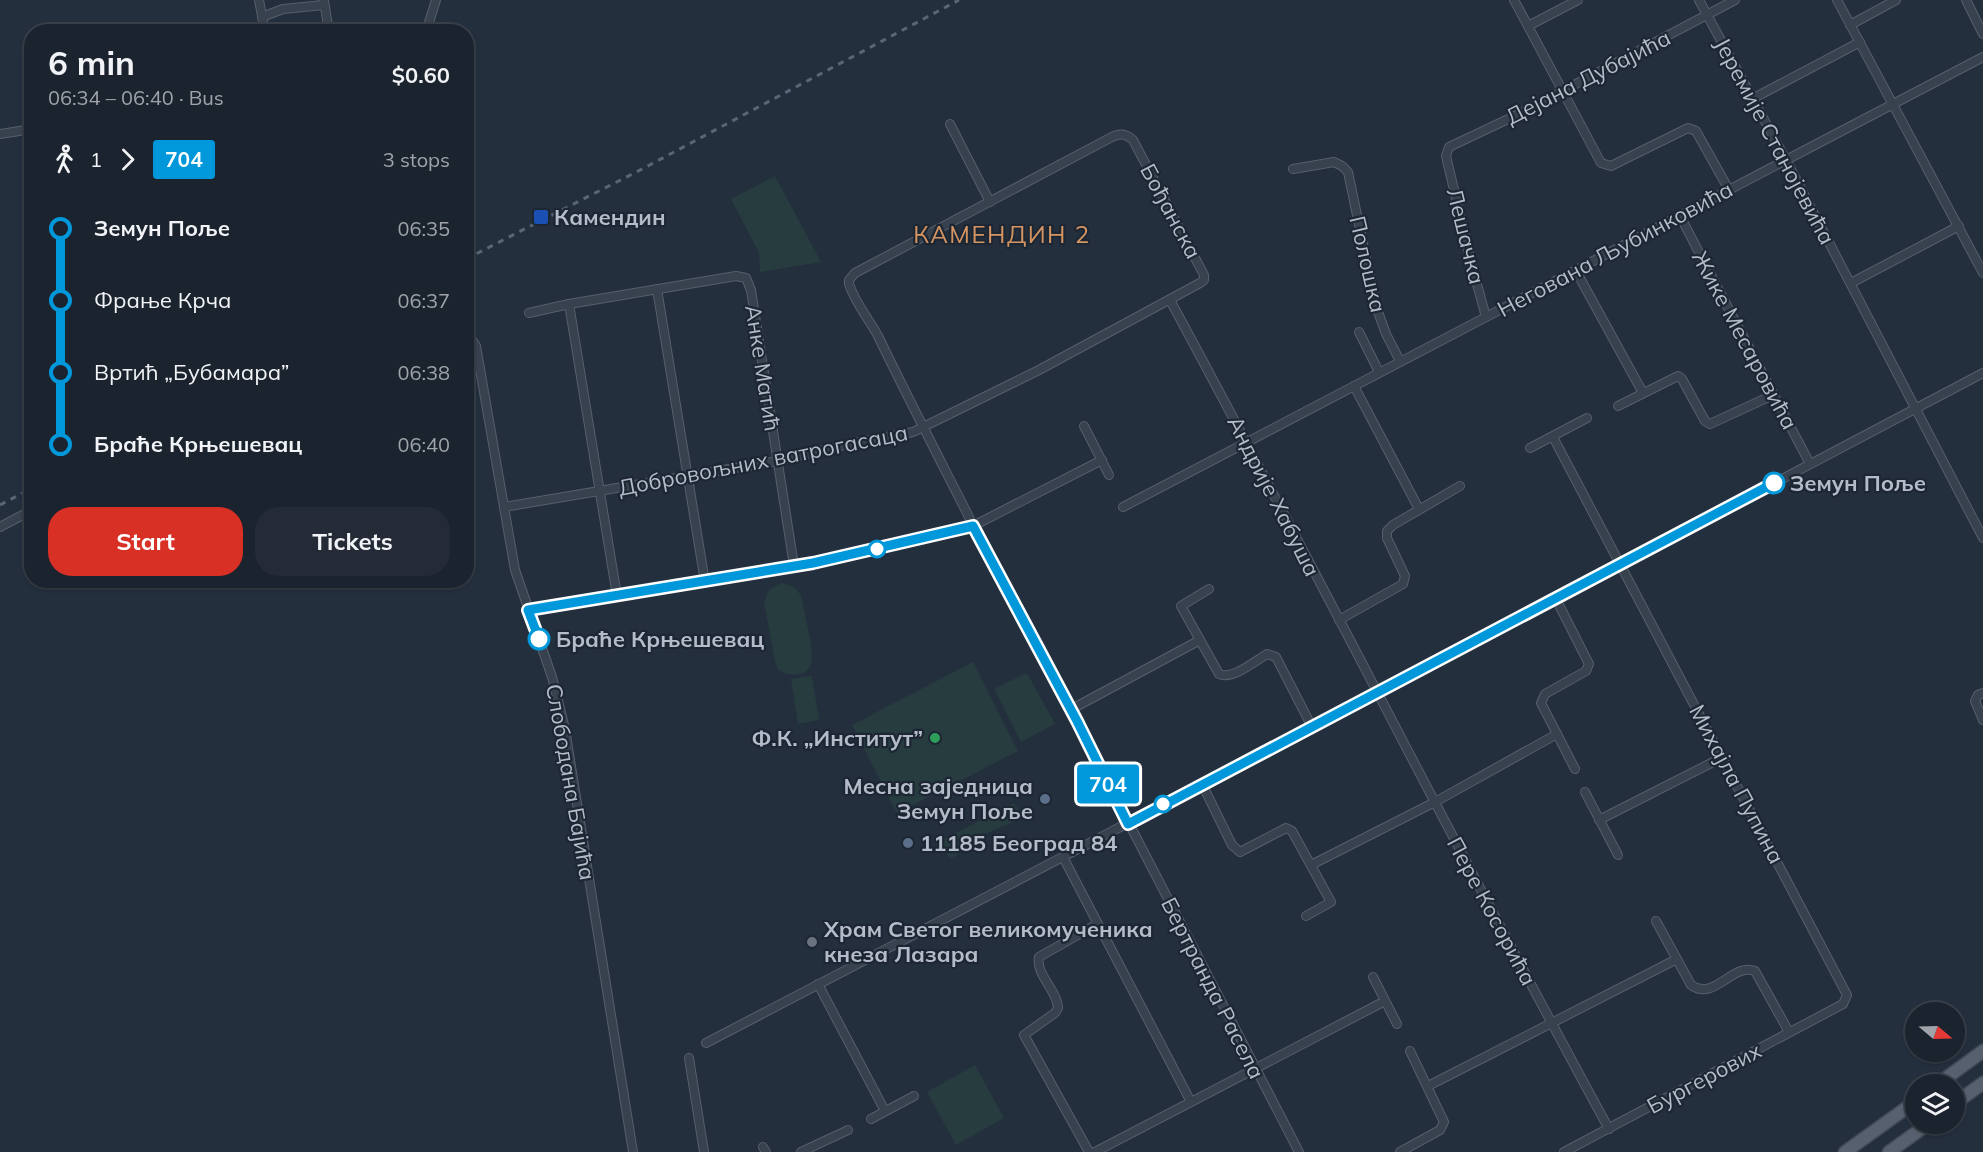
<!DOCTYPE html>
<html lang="en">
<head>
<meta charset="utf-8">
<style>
  body { margin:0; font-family:Mulish,sans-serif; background:#242b36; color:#f1f3f6; height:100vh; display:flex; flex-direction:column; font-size:22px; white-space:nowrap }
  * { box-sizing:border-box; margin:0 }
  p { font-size:20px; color:#a0a4aa }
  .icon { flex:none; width:33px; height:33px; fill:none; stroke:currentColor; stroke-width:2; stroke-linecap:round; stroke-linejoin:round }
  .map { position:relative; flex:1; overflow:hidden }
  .sheet { position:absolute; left:24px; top:24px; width:450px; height:564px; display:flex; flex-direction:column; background:#1b232e; border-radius:24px; box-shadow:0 2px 4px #0004,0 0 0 2px #39404a }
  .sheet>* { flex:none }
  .badge { padding:0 12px; border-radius:4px; font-size:21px; line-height:39px }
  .needle { width:39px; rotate:109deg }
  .fabs { position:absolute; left:1905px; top:1002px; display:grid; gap:12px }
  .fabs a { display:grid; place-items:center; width:60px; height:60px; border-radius:50%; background:#1b232e; box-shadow:0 2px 4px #0004,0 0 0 2px #39404a; font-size:30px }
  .map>.badge { position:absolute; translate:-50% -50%; box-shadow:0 0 0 3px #fff }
  .legs { display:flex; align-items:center; gap:9px; height:66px; padding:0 24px; font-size:20px }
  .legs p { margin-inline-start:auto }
  .headline { display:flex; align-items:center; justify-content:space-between; height:102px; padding:0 24px }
  h1 { font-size:33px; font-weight:700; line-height:45px }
  .action { display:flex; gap:12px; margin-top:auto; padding:12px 24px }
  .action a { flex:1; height:69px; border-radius:24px; background:#d93025; color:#fff; font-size:24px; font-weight:700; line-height:69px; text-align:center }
  .action a+a { background:#242b36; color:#f1f3f6 }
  ul { padding:0 24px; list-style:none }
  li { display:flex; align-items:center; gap:21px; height:72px; font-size:22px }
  li i { display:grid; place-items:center; width:9px; height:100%; margin:0 8px; background:currentColor }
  li i::after { content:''; width:15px; height:15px; margin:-8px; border:4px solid; border-radius:50%; background:#1b232e }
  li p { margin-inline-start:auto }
  li:first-child i { background:linear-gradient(#0000 50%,currentColor 0) }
  li:last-child i { background:linear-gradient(currentColor 50%,#0000 0) }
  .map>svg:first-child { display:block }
  .green { fill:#263c3f }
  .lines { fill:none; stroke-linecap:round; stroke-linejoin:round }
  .minor-casing { stroke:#565f6c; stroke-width:10 }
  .primary-casing { stroke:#414a57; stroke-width:15 }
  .minor { stroke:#38414e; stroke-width:8 }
  .primary { stroke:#56606e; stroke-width:12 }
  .rail { stroke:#5a6575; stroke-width:3; stroke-dasharray:6 6; stroke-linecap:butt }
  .line-1-casing { stroke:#fff; stroke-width:14 }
  .line-1 { stroke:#0098da; stroke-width:9 }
  .transit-dot { fill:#1a4fb4; stroke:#1d2633; stroke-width:2 }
  .stop-1-dot { fill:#fff; stroke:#0098da; stroke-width:3 }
  .leisure-dot { fill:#2e9e5b; stroke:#1d2633; stroke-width:2 }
  .service-dot { fill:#5c6f8a; stroke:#1d2633; stroke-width:2 }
  .worship-dot { fill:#6b7280; stroke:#1d2633; stroke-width:2 }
  .labels { text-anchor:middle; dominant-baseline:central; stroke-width:4.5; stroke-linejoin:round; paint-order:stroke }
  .street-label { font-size:22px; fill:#b4bcc9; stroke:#1d2633 }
  .poi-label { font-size:22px; font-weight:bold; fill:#b4bcc9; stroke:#1d2633; text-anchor:start }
  .stop-label { font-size:22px; font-weight:bold; fill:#b4bcc9; stroke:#1d2633; text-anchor:start }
  .neighbourhood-label { font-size:24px; letter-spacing:1.5px; fill:#d59563; stroke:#1d2633 }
</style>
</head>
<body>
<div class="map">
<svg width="1983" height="1152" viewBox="0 0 1983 1152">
  <rect width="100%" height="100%" fill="#242f3e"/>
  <g class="green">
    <path d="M 775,176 L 821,262 L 760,272 L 759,253 L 731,199 Z"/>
    <path d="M 782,583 C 792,585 798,589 802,598 C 804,614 813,645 812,659 C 811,678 790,677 778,670 L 775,662 L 764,602 L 769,590 Z"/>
    <path d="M 973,662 L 1018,751 L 897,813 L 852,725 Z"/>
    <path d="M 1027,673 L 1055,724 L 1021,742 L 994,689 Z"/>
    <path d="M 812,676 L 819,720 L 798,724 L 791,679 Z"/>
    <path d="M 1014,803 L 1023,818 L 975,838 L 976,844 L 950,859 L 940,841 Z"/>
    <path d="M 975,1065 L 1004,1118 L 956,1145 L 927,1092 Z"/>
  </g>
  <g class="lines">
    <defs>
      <g id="minor">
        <path d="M 259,0 L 263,21 L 260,32"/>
        <path d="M 1514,0 L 1601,163 L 1611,166 L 1688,128 L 1696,131 L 1729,190"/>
        <path d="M 1699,0 L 1786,160 L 1983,538"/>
        <path d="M 1837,0 L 1983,273"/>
        <path d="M 1966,0 L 1983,34"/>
        <path d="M 324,1 L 329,32"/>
        <path d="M 262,17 L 283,9 L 324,5"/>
        <path d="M 1850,25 L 1896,0"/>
        <path d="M 1528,26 L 1578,0"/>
        <path d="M 426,32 L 436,0"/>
        <path d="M 1754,98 L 1860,42"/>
        <path d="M 950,124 L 990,202"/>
        <path d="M 0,134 L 32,129"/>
        <path d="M 1293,169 L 1334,162 L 1342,166 L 1348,172 L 1376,306 L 1386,334 L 1400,361"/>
        <path d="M 1680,216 L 1810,464"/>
        <path d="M 1576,271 L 1643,393"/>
        <path d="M 1851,283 L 1959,226"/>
        <path d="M 657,289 L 705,582"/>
        <path d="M 1170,300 C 1319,575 1459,855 1609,1129"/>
        <path d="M 569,304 L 617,596"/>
        <path d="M 529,313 L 569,304 L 736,276 L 746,278 L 751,290 L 794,566"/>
        <path d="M 1486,317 L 1472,266 L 1446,156 L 1449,147 L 1521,113 L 1735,0"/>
        <path d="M 466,331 L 476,346 L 515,570 L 552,677 L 565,729 L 633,1152"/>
        <path d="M 1359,332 L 1379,372"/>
        <path d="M 1354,386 L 1419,509"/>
        <path d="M 1618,406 L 1678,376 L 1682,379 L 1705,421 L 1710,424 L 1773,395"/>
        <path d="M 1084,426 L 1109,475"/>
        <path d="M 1553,437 L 1847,995 L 1843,1004 L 1564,1152"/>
        <path d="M 1530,448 L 1587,418"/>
        <path d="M 504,507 L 777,461 L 849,444 L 913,432 L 1039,370 L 1200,283 L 1204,280 L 1204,275 L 1133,140 C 1125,133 1119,133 1110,138 L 855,273 L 849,280 L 849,284 C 855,303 869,319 878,336 C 907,396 937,454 967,513 L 973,526 L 1076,721 L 1299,1152"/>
        <path d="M 1123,507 L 1983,57"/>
        <path d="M 0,527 L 32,510"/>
        <path d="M 528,611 L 813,563 L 973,526 L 1102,460"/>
        <path d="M 1339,620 L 1403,584 L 1405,576 L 1387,538 L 1387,531 L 1393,525 L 1460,486"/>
        <path d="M 1200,640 L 1181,606 L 1209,589"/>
        <path d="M 1983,693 L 1978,695 L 1975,701 L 1983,720"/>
        <path d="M 1070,710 L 1200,640 L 1219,674 C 1233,680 1255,661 1267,654 L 1276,657 L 1312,727"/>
        <path d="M 1557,734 L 1575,769"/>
        <path d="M 1202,784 L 1232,845 L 1240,852 L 1286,828 L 1292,831 L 1331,902 L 1306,916"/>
        <path d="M 1585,792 L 1618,855"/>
        <path d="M 1599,820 L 1723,757"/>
        <path d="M 1063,857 L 1191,1102"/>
        <path d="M 1311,865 L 1435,802 L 1557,734 L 1541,703 L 1545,694 L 1586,671 L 1589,664 L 1556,599"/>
        <path d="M 1656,921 L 1691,985 C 1714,1002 1733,962 1755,971 L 1789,1032"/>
        <path d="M 1373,977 L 1397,1024"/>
        <path d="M 818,984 L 885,1111"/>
        <path d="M 706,1043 L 1312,727 L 1983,373"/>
        <path d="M 689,1058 L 704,1152"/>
        <path d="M 1428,1086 L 1677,959"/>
        <path d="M 871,1119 L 914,1096"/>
        <path d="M 763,1147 L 766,1152"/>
        <path d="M 801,1152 L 848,1130"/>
        <path d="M 1089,1152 L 1024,1035 L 1055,1013 L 1058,1008 C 1058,991 1035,974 1039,957 L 1097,924"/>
        <path d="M 1095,1152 L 1385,1001"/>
        <path d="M 1400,1152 L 1440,1130 L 1444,1122 L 1410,1051"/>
      </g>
      <g id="primary">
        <path d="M 1938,1084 L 1983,1051"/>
        <path d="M 1954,1104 L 1983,1083"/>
        <path d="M 1845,1152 L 1916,1101"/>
        <path d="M 1889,1152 L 1928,1124"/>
      </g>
    </defs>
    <use href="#minor" class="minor-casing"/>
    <use href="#primary" class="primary-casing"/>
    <use href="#minor" class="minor"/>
    <use href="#primary" class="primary"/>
    <g class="rail">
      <path d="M 466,259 L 644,168 L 959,0"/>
      <path d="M 0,505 L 32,488"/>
    </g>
  </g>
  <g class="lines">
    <defs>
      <path id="line-1" d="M 539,639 L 528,610 L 813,563 L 973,526 L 1077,721 L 1128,824 L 1774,483"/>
    </defs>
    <use href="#line-1" class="line-1-casing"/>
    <use href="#line-1" class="line-1"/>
  </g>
  <rect class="transit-dot" x="533" y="209" width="16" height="16" rx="3"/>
  <g class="stop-1-dot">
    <circle cx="1774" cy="483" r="10"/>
    <circle cx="877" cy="549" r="8"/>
    <circle cx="539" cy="639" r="10"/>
    <circle cx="1163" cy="804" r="8"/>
  </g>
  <circle class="leisure-dot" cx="935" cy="738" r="6"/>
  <g class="service-dot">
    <circle cx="1045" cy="799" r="6"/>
    <circle cx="908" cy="843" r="6"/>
  </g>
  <circle class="worship-dot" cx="812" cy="942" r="6"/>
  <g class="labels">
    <g class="street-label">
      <text transform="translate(1588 77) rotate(-27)">Дејана Дубајића</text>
      <text transform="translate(1775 141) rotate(62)">Јеремије Станојевића</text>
      <text transform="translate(1171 211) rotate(62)">Бођанска</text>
      <text transform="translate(1466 236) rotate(76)">Лешачка</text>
      <text transform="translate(1615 249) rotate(-28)">Негована Љубинковића</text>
      <text transform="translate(1368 264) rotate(77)">Полошка</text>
      <text transform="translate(1745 340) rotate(62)">Жике Месаровића</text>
      <text transform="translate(763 368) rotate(81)">Анке Матић</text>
      <text transform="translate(763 460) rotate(-11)">Добровољних ватрогасаца</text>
      <text transform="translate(1274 496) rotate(63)">Андрије Хабуша</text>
      <text transform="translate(571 782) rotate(80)">Слободана Бајића</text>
      <text transform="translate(1737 784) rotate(62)">Михајла Пупина</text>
      <text transform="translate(1492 911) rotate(62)">Пере Косорића</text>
      <text transform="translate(1213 988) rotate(63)">Бертранда Расела</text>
      <text transform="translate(1704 1078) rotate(-28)">Бургерових</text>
    </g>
    <g class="poi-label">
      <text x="554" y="217">Камендин</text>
      <text x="923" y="738" text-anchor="end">Ф.К. „Институт”</text>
      <text x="1033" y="786" text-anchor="end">Месна заједница<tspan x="1033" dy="25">Земун Поље</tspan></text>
      <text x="920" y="843">11185 Београд 84</text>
      <text x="824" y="929">Храм Светог великомученика<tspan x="824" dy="25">кнеза Лазара</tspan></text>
    </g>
    <g class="stop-label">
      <text x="1790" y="483">Земун Поље</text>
      <text x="556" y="639">Браће Крњешевац</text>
    </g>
    <g class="neighbourhood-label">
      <text x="1002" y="234">КАМЕНДИН 2</text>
    </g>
  </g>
</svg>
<div class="fabs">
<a><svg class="needle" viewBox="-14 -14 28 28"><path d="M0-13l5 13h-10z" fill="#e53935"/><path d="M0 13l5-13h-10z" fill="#a0a4aa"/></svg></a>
<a><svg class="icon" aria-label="layers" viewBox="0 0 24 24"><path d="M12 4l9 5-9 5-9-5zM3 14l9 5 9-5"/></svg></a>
</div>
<b class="badge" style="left:1108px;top:784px;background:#0098da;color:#fff">704</b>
<section class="sheet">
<div class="headline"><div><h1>6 min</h1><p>06:34 – 06:40 · Bus</p></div><b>$0.60</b></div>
<div class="legs"><svg class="icon" aria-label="walk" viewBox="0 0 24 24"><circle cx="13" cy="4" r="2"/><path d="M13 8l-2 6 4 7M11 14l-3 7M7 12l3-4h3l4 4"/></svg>1<svg class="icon" aria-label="forward" viewBox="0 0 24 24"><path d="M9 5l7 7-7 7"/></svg><b class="badge" style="background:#0098da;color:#fff">704</b><p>3 stops</p></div>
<ul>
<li><i style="color:#0098da"></i><b>Земун Поље</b><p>06:35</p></li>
<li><i style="color:#0098da"></i><span>Фрање Крча</span><p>06:37</p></li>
<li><i style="color:#0098da"></i><span>Вртић „Бубамара”</span><p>06:38</p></li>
<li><i style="color:#0098da"></i><b>Браће Крњешевац</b><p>06:40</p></li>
</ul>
<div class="action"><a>Start</a><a>Tickets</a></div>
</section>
</div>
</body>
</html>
